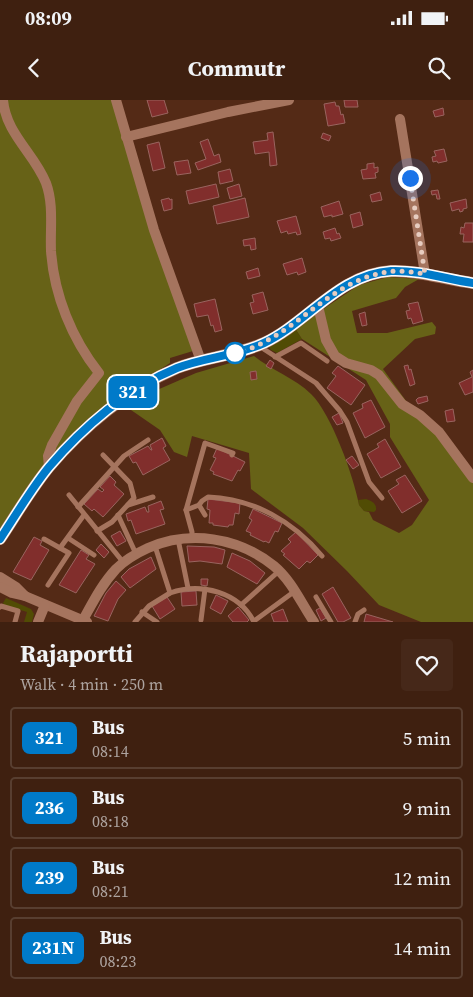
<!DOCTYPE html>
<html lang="en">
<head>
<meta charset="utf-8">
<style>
  body { margin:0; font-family:"Source Serif 4",serif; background:#462819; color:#f1f3f6; height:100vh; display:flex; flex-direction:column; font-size:19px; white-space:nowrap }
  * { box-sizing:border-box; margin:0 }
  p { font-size:16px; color:#ada39f }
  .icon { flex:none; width:28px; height:28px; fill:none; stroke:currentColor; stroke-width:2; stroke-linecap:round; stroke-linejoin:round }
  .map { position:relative; height:522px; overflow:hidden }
  .details { display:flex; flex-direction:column; background:#3f2010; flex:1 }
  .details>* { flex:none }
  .badge { padding:0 10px; border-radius:8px; font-size:18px; line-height:32px }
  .you { position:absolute; width:25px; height:25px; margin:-12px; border:4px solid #fff; border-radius:50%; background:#1a73e8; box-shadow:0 0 0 8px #1a73e833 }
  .map>.badge { position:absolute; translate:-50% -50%; box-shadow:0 0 0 2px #fff }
  .round { display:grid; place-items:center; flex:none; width:52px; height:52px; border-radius:5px; background:#462819 }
  .summary { display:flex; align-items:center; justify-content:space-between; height:85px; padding:0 20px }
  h1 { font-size:24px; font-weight:700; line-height:38px }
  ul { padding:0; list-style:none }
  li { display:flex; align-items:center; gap:15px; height:62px; margin:0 10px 8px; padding:0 10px; border:2px solid #583e30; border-radius:5px }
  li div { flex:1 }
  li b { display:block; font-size:19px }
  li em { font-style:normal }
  li .badge { min-width:55px; font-weight:700; text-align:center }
  .status { display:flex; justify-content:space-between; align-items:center; height:35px; padding:0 25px; background:#3f2010; direction:ltr }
  .status svg { height:14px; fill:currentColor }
  header { display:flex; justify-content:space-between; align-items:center; height:65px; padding:0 20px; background:#3f2010; font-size:22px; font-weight:700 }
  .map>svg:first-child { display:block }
  .green { fill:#514c04 }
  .forest { fill:#676217 }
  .building { fill:#812e2c; stroke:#99645f }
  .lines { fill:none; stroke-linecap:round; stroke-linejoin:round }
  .service { stroke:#a5745e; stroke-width:5 }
  .minor { stroke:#a5745e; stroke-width:10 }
  .tertiary { stroke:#a5745e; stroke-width:12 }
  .line-casing { stroke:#fff; stroke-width:11 }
  .line { stroke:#007ac9; stroke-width:8 }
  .walk { stroke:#e7ccc0; stroke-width:5; stroke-dasharray:0 9 }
  .stop-dot { fill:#fff; stroke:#007ac9; stroke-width:2.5 }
</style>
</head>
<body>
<div class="status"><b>08:09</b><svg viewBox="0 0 49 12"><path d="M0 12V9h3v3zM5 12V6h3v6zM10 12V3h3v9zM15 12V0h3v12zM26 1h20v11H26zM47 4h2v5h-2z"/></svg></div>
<header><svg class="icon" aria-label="back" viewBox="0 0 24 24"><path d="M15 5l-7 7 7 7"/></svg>Commutr<svg class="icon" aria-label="search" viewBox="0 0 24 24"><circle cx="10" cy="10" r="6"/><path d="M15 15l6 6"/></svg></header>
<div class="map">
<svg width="473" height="522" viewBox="0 0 473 522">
  <rect width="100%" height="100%" fill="#542a16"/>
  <g class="green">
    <path d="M 295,228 L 302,239 L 277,253 L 271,250 L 269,247 L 271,243 Z"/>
    <path d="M 366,399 C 372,401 377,404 376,410 L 374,412 L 364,411 L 359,405 L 358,400 Z"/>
    <path d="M 6,498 L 31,509 L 34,514 L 32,522 L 24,522 L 27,512 L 4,505 L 3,503 Z"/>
  </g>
  <g class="forest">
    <path d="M 0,0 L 113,0 L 193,251 L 170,258 L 170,263 L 115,299 L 0,428 Z"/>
    <path d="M 388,177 L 419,179 L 405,187 L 396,198 L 352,211 L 357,233 L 387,233 L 432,222 L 436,227 L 435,234 L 415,239 L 383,269 L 409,305 L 473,371 L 473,522 L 421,522 L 379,505 L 347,471 L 303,428 L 251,389 L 249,353 L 192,336 L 187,357 L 174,352 L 160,330 L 131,310 L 157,290 L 196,273 L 254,256 C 271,270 295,278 311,294 C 331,313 354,377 359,405 L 364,411 L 369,412 L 373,420 L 399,433 L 412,425 L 429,400 L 390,337 L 390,324 L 366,280 L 302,239 L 295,228 L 359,185 Z"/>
  </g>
  <g class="building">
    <path d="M 147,0 L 164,0 L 168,13 L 152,17 Z"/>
    <path d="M 344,0 L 357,0 L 358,7 L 345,7 Z"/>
    <path d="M 335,2 L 336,6 L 339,6 L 341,15 L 343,14 L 345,23 L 328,26 L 324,4 Z"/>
    <path d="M 443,8 L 444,15 L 435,17 L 433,11 Z"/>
    <path d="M 273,32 L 277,65 L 270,66 L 269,52 L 255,54 L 253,42 L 268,40 L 267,33 Z"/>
    <path d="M 323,33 L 331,36 L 329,41 L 321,38 Z"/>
    <path d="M 208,39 L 214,56 L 219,54 L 221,62 L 198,70 L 195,63 L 206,59 L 200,42 Z"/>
    <path d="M 159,42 L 165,68 L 153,71 L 147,45 Z"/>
    <path d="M 444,49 L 447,61 L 438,63 L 437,61 L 433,62 L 432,57 L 436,56 L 434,51 Z"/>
    <path d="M 188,60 L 191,73 L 177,75 L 174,62 Z"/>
    <path d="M 374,63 L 374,68 L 378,67 L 378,72 L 375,73 L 376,78 L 363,79 L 361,70 L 367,69 L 367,64 Z"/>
    <path d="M 230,69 L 233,81 L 220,84 L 218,72 Z"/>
    <path d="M 216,84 L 219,97 L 189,104 L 186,91 Z"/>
    <path d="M 239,84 L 242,96 L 230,99 L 227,88 Z"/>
    <path d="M 438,90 L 440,99 L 437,99 L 436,94 L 432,95 L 431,91 Z"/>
    <path d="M 380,92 L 382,100 L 372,102 L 370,95 Z"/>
    <path d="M 169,98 L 170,100 L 172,99 L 172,109 L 164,111 L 161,100 Z"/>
    <path d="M 245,98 L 249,117 L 217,124 L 213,106 Z"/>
    <path d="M 466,99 L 467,108 L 463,109 L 463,111 L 460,112 L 459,109 L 452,111 L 450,103 Z"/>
    <path d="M 339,101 L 343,114 L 332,117 L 332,115 L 324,117 L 321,107 Z"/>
    <path d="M 360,112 L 363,125 L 353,128 L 350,115 Z"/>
    <path d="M 296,116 L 301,134 L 297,135 L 296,132 L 288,134 L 287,131 L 281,133 L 277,121 Z"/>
    <path d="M 465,123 L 473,123 L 473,142 L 463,142 L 464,134 L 460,134 L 461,127 L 464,128 Z"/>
    <path d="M 335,128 L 337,134 L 339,133 L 341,138 L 331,141 L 330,138 L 325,139 L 323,132 Z"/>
    <path d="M 255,138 L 256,149 L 251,150 L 250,145 L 244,146 L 243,140 Z"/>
    <path d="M 302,158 L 306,172 L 298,175 L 297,172 L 287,175 L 283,164 Z"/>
    <path d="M 258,168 L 260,176 L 248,179 L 246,172 Z"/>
    <path d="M 263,192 L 268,210 L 253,214 L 250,203 L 254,202 L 252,195 Z"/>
    <path d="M 215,199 L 222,230 L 215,232 L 213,225 L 211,226 L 208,215 L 197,217 L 194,204 Z"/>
    <path d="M 418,202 L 423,221 L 413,224 L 411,218 L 408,219 L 406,211 L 410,210 L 408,204 Z"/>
    <path d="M 365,212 L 367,225 L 362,226 L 359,214 Z"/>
    <path d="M 270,260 L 274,263 L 271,269 L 266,266 Z"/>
    <path d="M 408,265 L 409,270 L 411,269 L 415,284 L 410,286 L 404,266 Z"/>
    <path d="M 338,266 L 365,285 L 351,305 L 327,288 L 336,276 L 332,273 Z"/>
    <path d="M 473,270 L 473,292 L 465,295 L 459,283 L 472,277 L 470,272 Z"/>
    <path d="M 256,271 L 257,279 L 251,280 L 250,272 Z"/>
    <path d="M 427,296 L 428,301 L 418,304 L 416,300 L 418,298 Z"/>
    <path d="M 371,300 L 385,327 L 365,338 L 353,313 L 363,308 L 362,304 Z"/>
    <path d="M 453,309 L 455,321 L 447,322 L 445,311 Z"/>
    <path d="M 339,313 L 343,323 L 337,325 L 332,317 Z"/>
    <path d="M 162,338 L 166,346 L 163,348 L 170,360 L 143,375 L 136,362 L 133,363 L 129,356 L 148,346 L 151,350 L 152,350 L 150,345 Z"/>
    <path d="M 385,339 L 401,367 L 381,378 L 367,354 L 379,347 L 377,344 Z"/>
    <path d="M 217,348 L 245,362 L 240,371 L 238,370 L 232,381 L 213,374 L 214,372 L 210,370 L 216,358 L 213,357 Z"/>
    <path d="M 352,356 L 359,365 L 353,369 L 346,360 Z"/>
    <path d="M 405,375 L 422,401 L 402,413 L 388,391 L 399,384 L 396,380 Z"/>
    <path d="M 110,376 L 116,382 L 114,385 L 124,394 L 103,417 L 94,409 L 92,411 L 84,404 L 98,389 L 102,392 L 104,390 L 100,387 Z"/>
    <path d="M 208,399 L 240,403 L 239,414 L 235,413 L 233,425 L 229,425 L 228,427 L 213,425 L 213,423 L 209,423 L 210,410 L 207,409 Z"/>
    <path d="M 161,401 L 164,409 L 160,410 L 165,424 L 136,434 L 131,420 L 128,421 L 126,414 L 145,407 L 147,412 L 149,412 L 148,406 Z"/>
    <path d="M 253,409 L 282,423 L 278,432 L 275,431 L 269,443 L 265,441 L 264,442 L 250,435 L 251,433 L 246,431 L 252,420 L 249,418 Z"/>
    <path d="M 120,431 L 126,441 L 117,446 L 111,436 Z"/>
    <path d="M 296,432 L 318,455 L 310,463 L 307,461 L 299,469 L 283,455 L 285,454 L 281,451 L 291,442 L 288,439 Z"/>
    <path d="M 34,437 L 42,441 L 40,445 L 49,450 L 31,480 L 13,472 Z"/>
    <path d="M 101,444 L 109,452 L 104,458 L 96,450 Z"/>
    <path d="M 187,446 L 214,447 L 225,450 L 222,464 L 200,461 L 189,462 Z"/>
    <path d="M 81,450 L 89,455 L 86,459 L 95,464 L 76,493 L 59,485 Z"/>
    <path d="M 232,453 L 250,461 L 265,473 L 257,484 L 227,467 Z"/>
    <path d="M 151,457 L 156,469 L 130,488 L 121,477 L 129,469 Z"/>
    <path d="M 201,479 L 208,479 L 207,486 L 201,485 Z"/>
    <path d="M 116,481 L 126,490 L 118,499 L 108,521 L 94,516 L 106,493 Z"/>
    <path d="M 333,487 L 351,518 L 343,522 L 338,522 L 322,494 Z"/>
    <path d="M 196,491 L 197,505 L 182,506 L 181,492 Z"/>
    <path d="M 216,495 L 228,501 L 221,514 L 210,508 Z"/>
    <path d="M 167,497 L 175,509 L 160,519 L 152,506 Z"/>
    <path d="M 238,507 L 249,520 L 247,522 L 233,522 L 228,516 Z"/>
    <path d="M 320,508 L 326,518 L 321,521 L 316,510 Z"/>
    <path d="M 283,509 L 288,522 L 274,522 L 271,514 Z"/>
    <path d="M 366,514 L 393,522 L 364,522 Z"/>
  </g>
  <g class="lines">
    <g class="service">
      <path d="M 259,246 L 316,283 L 340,311 L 347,322 L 369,382 L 382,398"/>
      <path d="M 275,257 L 301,243 L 327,261"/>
      <path d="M 69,395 L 123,462"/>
      <path d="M 128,405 L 153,397"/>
      <path d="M 199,405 L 205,415"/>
      <path d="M 78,407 L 124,356 L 148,340"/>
      <path d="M 186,410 L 199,405 L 202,401 L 208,397 C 254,399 293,421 322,456"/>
      <path d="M 118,415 L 136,454"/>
      <path d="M 97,431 L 112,422 L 134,398 L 130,383 L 103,355"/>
      <path d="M 192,437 L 192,432 L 186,410 L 205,343 L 233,353 L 232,355"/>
      <path d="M 68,438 L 94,455"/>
      <path d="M 44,439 L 60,448 L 84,415"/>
      <path d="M 178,439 L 188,488"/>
      <path d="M 48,485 L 69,453 L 60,448"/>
      <path d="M 170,493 C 201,482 239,492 254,522"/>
      <path d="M 316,497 L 331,522"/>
      <path d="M 241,505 L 279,471"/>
      <path d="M 0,507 L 1,506 L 18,511 L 15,522"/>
      <path d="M 142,512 L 157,522"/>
      <path d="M 201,520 L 205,489"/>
      <path d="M 254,521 L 295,491"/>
      <path d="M 135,522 L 149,506 L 170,493 L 155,446"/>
      <path d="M 355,522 L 358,514 L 364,510"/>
    </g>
    <g class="minor">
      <path d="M 3,0 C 6,34 34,53 46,83 C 54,105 50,128 51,151 C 54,195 72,239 99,273 L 77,301 L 52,345 L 48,356 L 49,367"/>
      <path d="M 116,0 L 154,130 L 201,261"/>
      <path d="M 400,19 L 425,174"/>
      <path d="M 126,37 L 228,12 L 289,0"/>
      <path d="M 318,206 L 326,240 L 335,256 L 346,263 L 371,270 L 379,275 L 402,304 L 420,315 L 439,332 L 473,378"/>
      <path d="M 0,477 L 16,487 L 25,496"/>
      <path d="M 0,487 L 12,493 L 25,496 L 87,522"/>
      <path d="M 83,520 C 93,502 102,484 116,469 C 125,460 137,453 148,448 C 190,430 238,437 274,466 C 292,481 301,503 314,522"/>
      <path d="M 38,522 L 45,505"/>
    </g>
    <path class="tertiary" d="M 0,439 C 16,415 31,389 49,367 C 83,327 128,289 177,268 C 205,257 236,256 264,243 C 307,223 339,174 391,171 C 419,170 446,180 473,183"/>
  </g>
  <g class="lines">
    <defs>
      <path id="line" d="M 0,439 C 16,415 31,389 49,367 C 83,327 128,288 177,268 C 205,257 236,256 264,243 C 307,223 339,174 391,171 C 419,170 446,179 473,183"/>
    </defs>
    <use href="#line" class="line-casing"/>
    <use href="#line" class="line"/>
    <path class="walk" d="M 235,253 C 293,240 327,181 387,172 C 399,170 413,172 425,174 L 410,78"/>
  </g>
  <circle class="stop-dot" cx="235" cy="253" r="10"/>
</svg>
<div class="you" style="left:410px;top:78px"></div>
<b class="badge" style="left:133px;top:292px;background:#007ac9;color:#fff">321</b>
</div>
<section class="details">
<div class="summary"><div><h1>Rajaportti</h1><p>Walk · 4 min · 250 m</p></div><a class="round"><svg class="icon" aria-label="heart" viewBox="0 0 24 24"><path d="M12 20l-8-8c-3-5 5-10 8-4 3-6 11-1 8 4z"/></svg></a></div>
<ul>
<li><span class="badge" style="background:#007ac9;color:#fff">321</span><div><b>Bus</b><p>08:14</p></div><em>5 min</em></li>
<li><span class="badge" style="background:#007ac9;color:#fff">236</span><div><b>Bus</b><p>08:18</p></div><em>9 min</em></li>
<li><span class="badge" style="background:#007ac9;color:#fff">239</span><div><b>Bus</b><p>08:21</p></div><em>12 min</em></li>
<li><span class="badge" style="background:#007ac9;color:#fff">231N</span><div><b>Bus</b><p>08:23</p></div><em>14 min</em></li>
</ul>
</section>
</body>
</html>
